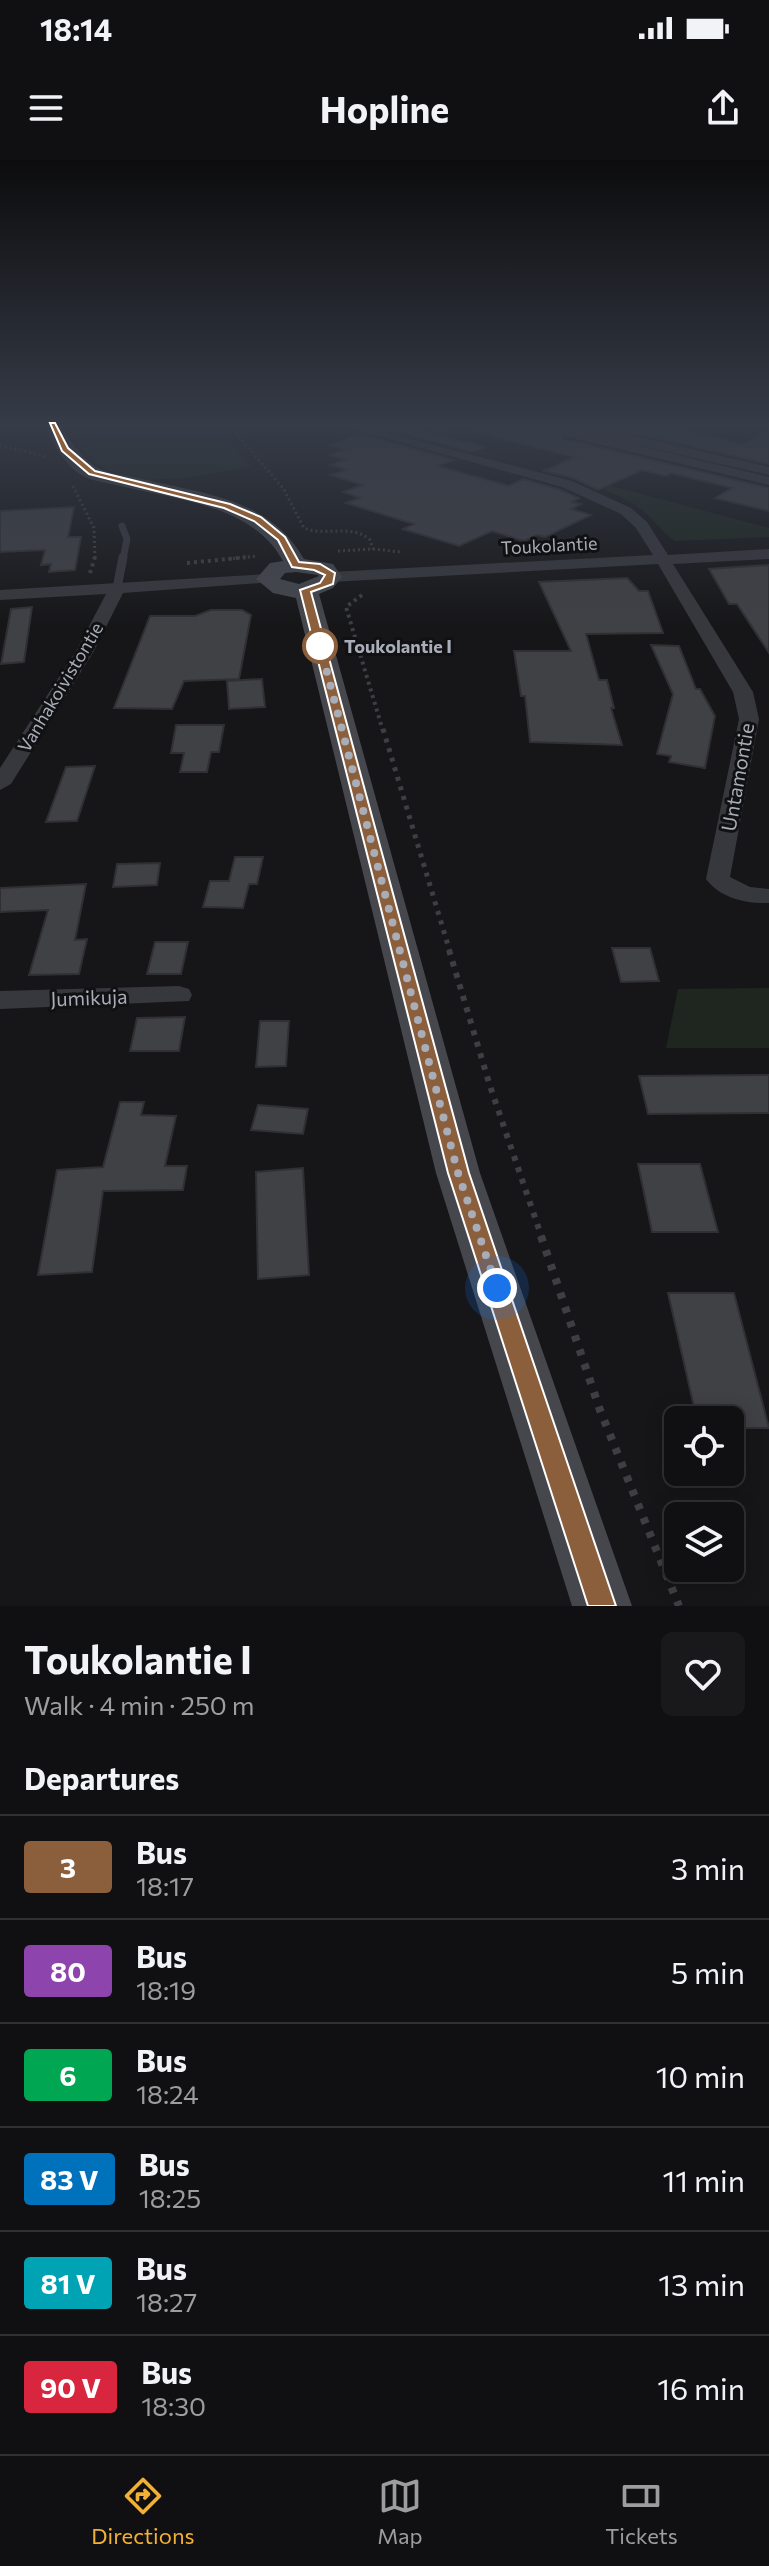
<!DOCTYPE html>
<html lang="en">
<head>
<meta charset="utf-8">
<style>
  body { margin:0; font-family:Commissioner,sans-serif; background:#19191b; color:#f1f3f6; height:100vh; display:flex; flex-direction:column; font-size:30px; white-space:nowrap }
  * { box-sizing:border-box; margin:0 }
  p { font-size:26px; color:#9c9d9f }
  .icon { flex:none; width:44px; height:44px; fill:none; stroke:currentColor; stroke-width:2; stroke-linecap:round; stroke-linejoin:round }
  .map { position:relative; height:1446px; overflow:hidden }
  .side { display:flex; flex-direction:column; background:#101012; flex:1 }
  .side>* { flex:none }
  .badge { padding:0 16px; border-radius:6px; font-size:28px; line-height:52px }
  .buttons { position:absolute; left:664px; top:1246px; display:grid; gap:16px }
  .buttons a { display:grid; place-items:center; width:80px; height:80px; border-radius:12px; background:#101012; box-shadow:0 4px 20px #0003,0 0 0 2px #303032; font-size:40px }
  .you { position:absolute; width:40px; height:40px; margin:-20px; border:6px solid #fff; border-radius:50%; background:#1a73e8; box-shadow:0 0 0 12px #1a73e833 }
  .map>.badge { position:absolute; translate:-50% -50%; box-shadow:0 0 0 4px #fff }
  h2 { padding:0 24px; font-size:30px; line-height:72px }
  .round { display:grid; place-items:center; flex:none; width:84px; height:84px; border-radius:12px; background:#19191b }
  .headline { display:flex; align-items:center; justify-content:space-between; height:136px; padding:0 24px }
  h1 { font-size:38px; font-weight:700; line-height:60px }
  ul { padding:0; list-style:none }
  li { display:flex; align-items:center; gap:24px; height:104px; padding:0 24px; border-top:2px solid #303032 }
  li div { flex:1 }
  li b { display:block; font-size:30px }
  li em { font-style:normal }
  li .badge { min-width:88px; font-weight:700; text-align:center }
  .status { display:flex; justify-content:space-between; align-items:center; height:56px; padding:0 40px; background:#101012; direction:ltr }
  .status svg { height:22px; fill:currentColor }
  header { display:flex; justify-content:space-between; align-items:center; height:104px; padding:0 24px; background:#101012; font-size:36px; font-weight:700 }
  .tab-bar { display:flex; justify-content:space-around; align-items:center; height:112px; border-top:2px solid #303032; background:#101012; font-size:22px; color:#9c9d9f }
  .tab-bar a { display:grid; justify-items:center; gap:4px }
  .tab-bar .active { color:#f2b134 }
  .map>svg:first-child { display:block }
  .green { fill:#1e261f }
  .building { fill:#404145; stroke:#303034; stroke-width:2 }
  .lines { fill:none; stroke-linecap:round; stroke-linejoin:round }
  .path-far4 { stroke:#3d3f44; stroke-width:3; stroke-dasharray:2 3; stroke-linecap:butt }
  .path-far3 { stroke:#3d3f44; stroke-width:4; stroke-dasharray:3 4; stroke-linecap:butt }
  .path-far2 { stroke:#3d3f44; stroke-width:5; stroke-dasharray:4 6; stroke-linecap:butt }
  .path-far1 { stroke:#3d3f44; stroke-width:6; stroke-dasharray:5 7; stroke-linecap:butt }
  .path { stroke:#3d3f44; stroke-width:8; stroke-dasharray:6 9; stroke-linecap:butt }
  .lane-far1 { stroke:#37383d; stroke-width:7 }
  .lane { stroke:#37383d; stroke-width:9 }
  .street { fill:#37383d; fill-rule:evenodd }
  .secondary { fill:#45474d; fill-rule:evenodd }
  .line { fill:#8b5e3c; stroke:#fff; stroke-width:2 }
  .walk { stroke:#a8adb8; stroke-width:8; stroke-dasharray:0 14.4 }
  .stop-dot { fill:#fff; stroke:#8b5e3c; stroke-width:4 }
  .labels { text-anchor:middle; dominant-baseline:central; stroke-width:6; stroke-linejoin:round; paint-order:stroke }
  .far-street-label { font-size:18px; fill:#a8adb8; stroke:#111113 }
  .far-stop-label { font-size:18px; font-weight:bold; fill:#a8adb8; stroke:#111113; text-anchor:start }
  .street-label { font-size:20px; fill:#a8adb8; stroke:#111113 }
</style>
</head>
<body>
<div class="status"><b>18:14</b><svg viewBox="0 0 49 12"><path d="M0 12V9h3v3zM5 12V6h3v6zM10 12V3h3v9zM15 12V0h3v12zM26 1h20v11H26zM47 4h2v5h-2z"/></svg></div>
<header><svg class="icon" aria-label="menu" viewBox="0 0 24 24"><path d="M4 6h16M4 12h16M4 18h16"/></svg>Hopline<svg class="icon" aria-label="share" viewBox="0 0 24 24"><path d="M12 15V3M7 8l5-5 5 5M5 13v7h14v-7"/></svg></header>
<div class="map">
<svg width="769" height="1446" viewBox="0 0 769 1446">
  <rect width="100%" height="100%" fill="#161618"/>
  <g class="green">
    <path d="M 72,265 L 216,265 L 251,307 C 202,314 123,337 85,293 C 79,286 76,273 72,265 Z"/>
    <path d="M 429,265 L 502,265 L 453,284 L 769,368 L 769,377 L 675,381 C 660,371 651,354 634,344 C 572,309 473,293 403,275 Z"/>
    <path d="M 769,828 L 769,888 L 666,888 L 678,829 Z"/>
  </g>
  <g class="building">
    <path d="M 389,265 L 399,265 L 486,287 L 473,292 L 380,268 Z"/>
    <path d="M 478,265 L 560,265 L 564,279 L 769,328 L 769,351 L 715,338 L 732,328 L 671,313 L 666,316 L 642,310 L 598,330 L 573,318 L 544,311 L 575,297 L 477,273 Z"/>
    <path d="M 599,265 L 629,265 L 651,270 L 661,265 L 743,284 L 769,270 L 769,304 Z"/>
    <path d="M 361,274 L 454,300 L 437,306 L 509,326 L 523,319 L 561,330 L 579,338 L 572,342 L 581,344 L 571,349 L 591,355 L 545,377 L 537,375 L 524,381 L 492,371 L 459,386 L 403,369 L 414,364 L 346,343 L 360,338 L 343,332 L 363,325 L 331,315 L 347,310 L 331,305 L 346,299 L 330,295 L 345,290 L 329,285 Z"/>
    <path d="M 74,347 L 68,377 L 81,377 L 75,410 L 49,412 L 51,404 L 41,405 L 45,390 L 0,392 L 0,351 Z"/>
    <path d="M 769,405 L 769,493 L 737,444 L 729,444 L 709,409 Z"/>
    <path d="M 627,418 L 639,431 L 648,431 L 663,473 L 586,474 L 599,520 L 607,520 L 614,548 L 611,548 L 622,585 L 530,582 L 525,536 L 521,536 L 514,491 L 571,491 L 539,422 Z"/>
    <path d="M 32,447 L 24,502 L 1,504 L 11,449 Z"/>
    <path d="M 211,450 L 242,450 L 251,455 L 239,519 L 184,521 L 172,549 L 114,548 L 150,456 L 195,456 Z"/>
    <path d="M 651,485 L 679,486 L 696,529 L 700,529 L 715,556 L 705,608 L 669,602 L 671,596 L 657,594 L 673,534 Z"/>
    <path d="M 262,519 L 265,547 L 229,549 L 227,521 Z"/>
    <path d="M 176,565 L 224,565 L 219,592 L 211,592 L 207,612 L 180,612 L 184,593 L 171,593 Z"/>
    <path d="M 95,606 L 77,661 L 46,662 L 66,607 Z"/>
    <path d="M 235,697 L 263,697 L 257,724 L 249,724 L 243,748 L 203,747 L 210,721 L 229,721 Z"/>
    <path d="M 160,703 L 157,725 L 113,727 L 117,704 Z"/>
    <path d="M 86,724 L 75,780 L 87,779 L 79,814 L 29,815 L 48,750 L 0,752 L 0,728 Z"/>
    <path d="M 155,782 L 188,782 L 181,814 L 147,814 Z"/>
    <path d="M 612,788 L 650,788 L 659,821 L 621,822 Z"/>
    <path d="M 185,857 L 179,891 L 130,891 L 137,858 Z"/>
    <path d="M 260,861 L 289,861 L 286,906 L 256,907 Z"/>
    <path d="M 769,915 L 769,953 L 648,954 L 639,916 Z"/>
    <path d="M 120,942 L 144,942 L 141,955 L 176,956 L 165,1006 L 187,1006 L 183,1030 L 103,1031 L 92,1112 L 38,1115 L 57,1010 L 103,1007 Z"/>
    <path d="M 258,945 L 308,949 L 303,974 L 251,970 Z"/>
    <path d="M 638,1004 L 700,1004 L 718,1072 L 652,1072 Z"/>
    <path d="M 303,1008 L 309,1115 L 258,1119 L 256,1012 Z"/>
    <path d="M 668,1133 L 734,1133 L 769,1268 L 730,1268 L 730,1260 L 697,1260 Z"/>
  </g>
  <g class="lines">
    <g class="path-far4">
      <path d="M 229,265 L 283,328 L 304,368 C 325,377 352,363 370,380 L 373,389"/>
      <path d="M 437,271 L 461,265"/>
      <path d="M 0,285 L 47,297"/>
      <path d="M 73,326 L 94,368 L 95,399"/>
      <path d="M 338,391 L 373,389 L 400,392"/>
      <path d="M 228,399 L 257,396"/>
    </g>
    <g class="path-far3">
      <path d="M 187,403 L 248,397"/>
      <path d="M 90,413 L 95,397"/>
      <path d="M 362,435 L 346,447 L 383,571"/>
    </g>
    <path class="path-far2" d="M 383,569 L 450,792"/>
    <path class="path-far1" d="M 449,790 L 490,926 L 542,1078"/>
    <path class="path" d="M 541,1076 L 600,1250 L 679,1446"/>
    <path class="lane-far1" d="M 122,366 L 127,379 L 123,399"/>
    <path class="lane" d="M 117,428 L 123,397"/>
    <g class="street">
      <path d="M 339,265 L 357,265 L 572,321 L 631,348 L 647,362 L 668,395 L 769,389 L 769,399 L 673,404 L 753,532 L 759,559 L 730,717 L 750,727 L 769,729 L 769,743 C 746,744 720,738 706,719 L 739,559 L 733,532 L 658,404 L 331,422 L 323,417 L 331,412 L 653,395 L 636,368 L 621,354 L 562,327 Z"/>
      <path d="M 563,265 L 587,265 L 769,307 L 769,315 L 576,271 L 769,317 L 769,325 L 565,276 Z"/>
      <path d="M 267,414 L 275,419 L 273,422 L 123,433 L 94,491 L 11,624 L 0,630 L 0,608 L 76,491 L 106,434 L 0,440 L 0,430 Z"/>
      <path d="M 179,826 L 189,829 L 192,835 L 189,841 L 0,849 L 0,831 Z"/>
    </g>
    <path class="secondary" d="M 45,265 L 61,265 C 70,282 80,296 96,307 C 107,314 125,315 138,318 C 202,334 269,337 304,399 L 333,404 L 342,417 L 333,428 L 319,434 L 480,1013 L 632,1446 L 572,1446 L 436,1013 L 296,438 L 273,433 L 256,419 L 270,403 L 283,401 C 253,345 177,340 121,326 C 110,323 95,322 85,317 C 66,307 52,284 45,265 ZM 296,412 L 318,415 L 319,416 L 299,424 L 280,419 L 285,413 Z"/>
  </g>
  <linearGradient id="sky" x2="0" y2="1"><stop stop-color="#0c0c0d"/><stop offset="0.57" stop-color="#363c48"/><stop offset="1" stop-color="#363c48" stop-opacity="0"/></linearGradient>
  <rect width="769" height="467" fill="url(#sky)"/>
  <path class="line" d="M 50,263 L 55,263 L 68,288 L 95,311 L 230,344 L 261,357 L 285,377 L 299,402 L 320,404 L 335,413 L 333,424 L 311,432 L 469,1013 L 616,1446 L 588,1446 L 448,1013 L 300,430 L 320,423 L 325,415 L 314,410 L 292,407 L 278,380 L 254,361 L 224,348 L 89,314 L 62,291 Z"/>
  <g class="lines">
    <path class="walk" d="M 320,486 L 318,478 L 458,1013 L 497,1128"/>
  </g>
  <circle class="stop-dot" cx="320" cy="486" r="16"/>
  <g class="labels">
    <g class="far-street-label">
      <text transform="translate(549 385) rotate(-3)">Toukolantie</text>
      <text transform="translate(60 527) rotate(-59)">Vanhakoivistontie</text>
    </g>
    <g class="far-stop-label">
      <text x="344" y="486">Toukolantie I</text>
    </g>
    <g class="street-label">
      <text transform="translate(737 617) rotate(-80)">Untamontie</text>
      <text transform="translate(89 837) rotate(-2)">Jumikuja</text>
    </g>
  </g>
</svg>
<div class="buttons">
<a><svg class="icon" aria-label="locate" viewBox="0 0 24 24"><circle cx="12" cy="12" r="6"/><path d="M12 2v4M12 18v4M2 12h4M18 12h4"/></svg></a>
<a><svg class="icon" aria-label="layers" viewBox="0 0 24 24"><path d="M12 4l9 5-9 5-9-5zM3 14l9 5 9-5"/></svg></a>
</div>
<div class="you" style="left:497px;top:1128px"></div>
</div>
<section class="side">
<div class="headline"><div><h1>Toukolantie I</h1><p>Walk · 4 min · 250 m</p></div><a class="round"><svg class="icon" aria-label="heart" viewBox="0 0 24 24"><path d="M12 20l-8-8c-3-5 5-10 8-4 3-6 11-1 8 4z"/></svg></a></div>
<h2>Departures</h2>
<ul>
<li><span class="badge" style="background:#8b5e3c;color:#fff">3</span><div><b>Bus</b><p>18:17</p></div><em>3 min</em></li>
<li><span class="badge" style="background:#8e44ad;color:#fff">80</span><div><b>Bus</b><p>18:19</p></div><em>5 min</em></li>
<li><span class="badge" style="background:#00a651;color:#fff">6</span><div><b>Bus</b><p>18:24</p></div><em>10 min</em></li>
<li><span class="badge" style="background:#0072bc;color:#fff">83 V</span><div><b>Bus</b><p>18:25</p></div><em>11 min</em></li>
<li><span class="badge" style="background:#00a3b4;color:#fff">81 V</span><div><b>Bus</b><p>18:27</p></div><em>13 min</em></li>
<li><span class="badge" style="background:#d7263d;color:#fff">90 V</span><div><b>Bus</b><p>18:30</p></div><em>16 min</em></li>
</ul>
</section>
<nav class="tab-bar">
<a class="active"><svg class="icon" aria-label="directions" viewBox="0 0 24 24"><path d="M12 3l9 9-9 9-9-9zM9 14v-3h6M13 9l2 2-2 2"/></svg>Directions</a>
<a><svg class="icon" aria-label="map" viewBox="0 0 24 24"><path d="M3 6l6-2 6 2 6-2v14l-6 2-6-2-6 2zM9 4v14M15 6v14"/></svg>Map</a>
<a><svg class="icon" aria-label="tickets" viewBox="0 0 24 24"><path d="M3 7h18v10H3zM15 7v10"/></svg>Tickets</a>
</nav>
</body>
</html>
